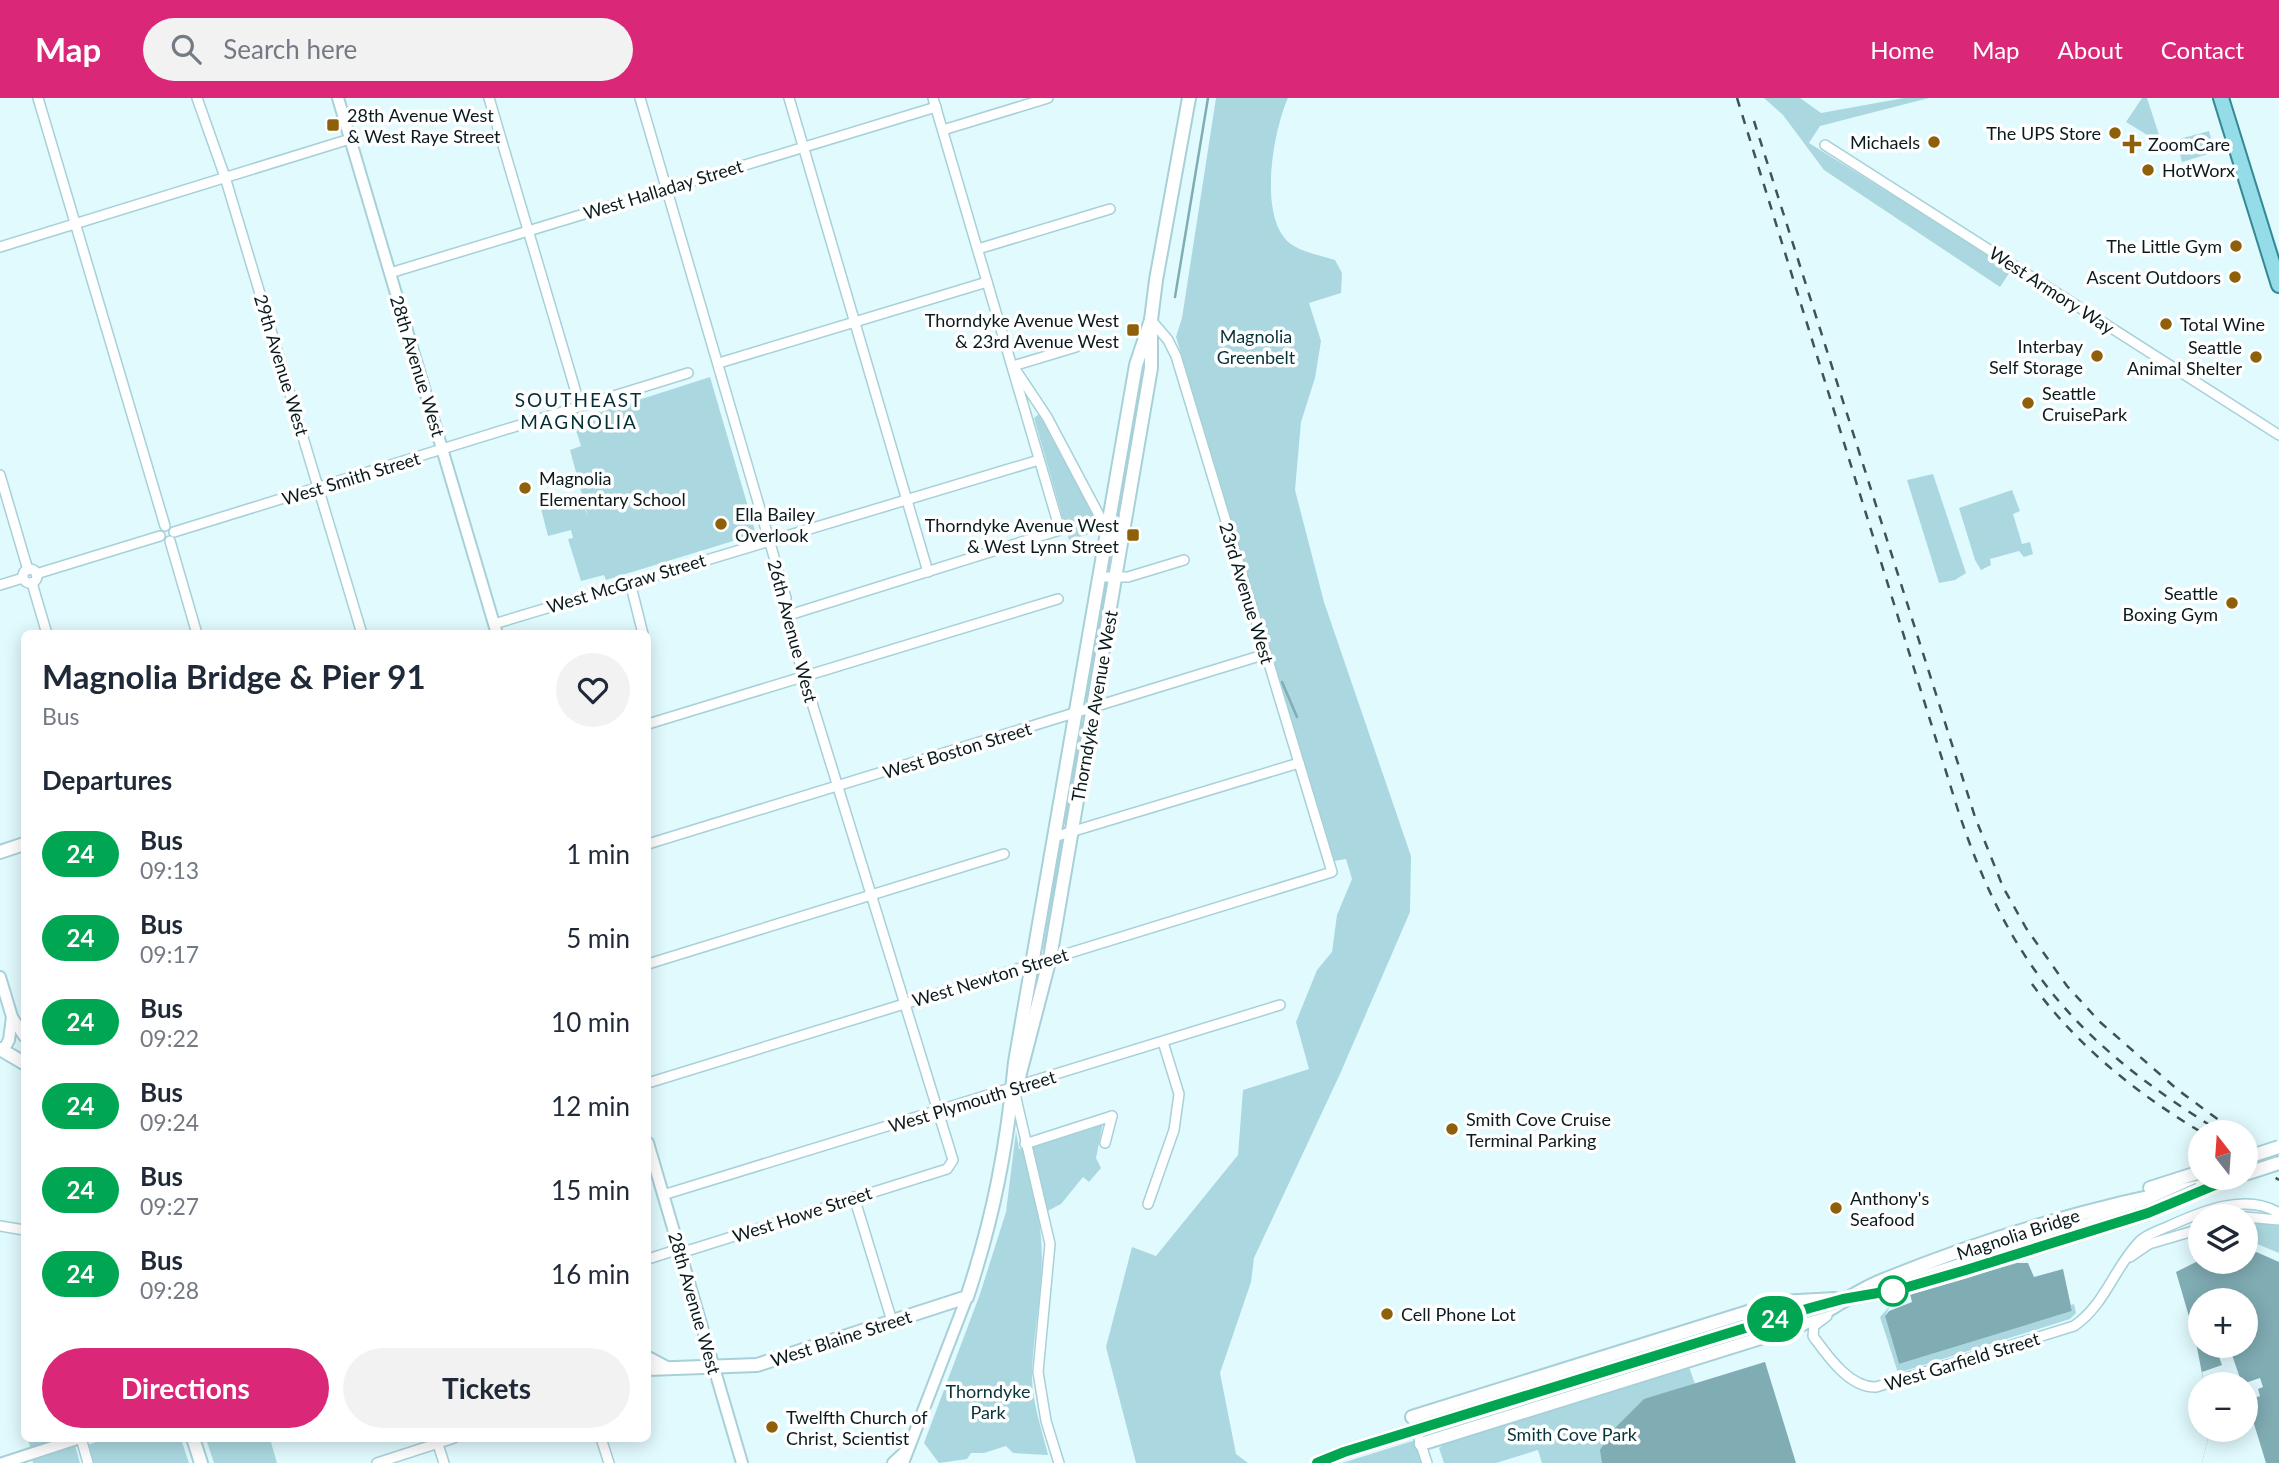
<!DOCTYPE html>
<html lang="en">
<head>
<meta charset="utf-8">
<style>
  body { margin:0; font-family:Lato,sans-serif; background:#f2f2f3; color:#1f2937; height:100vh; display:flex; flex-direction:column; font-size:26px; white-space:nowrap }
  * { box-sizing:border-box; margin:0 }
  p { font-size:23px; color:#747a83 }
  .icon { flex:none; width:38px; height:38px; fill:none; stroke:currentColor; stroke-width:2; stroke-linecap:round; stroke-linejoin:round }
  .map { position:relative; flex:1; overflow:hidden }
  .drawer { position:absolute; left:21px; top:532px; width:630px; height:812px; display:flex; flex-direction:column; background:#fff; border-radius:10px; box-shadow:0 4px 18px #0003 }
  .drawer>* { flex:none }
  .badge { padding:0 14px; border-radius:23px; font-size:24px; line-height:46px }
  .needle { width:46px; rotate:343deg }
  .tools { position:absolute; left:2188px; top:1022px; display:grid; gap:14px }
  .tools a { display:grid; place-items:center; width:70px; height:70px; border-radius:50%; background:#fff; box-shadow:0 4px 18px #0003; font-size:35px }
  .map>.badge { position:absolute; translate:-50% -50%; box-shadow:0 0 0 4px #fff }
  h2 { padding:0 21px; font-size:26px; line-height:63px }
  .round { display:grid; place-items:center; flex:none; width:74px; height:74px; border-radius:37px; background:#f2f2f3 }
  .summary { display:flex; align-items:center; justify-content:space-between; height:119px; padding:0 21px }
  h1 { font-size:33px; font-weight:700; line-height:52px }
  .primary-button { display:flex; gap:14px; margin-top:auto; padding:14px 21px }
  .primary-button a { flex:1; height:80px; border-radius:42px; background:#db2777; color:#fff; font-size:28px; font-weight:700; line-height:80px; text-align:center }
  .primary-button a+a { background:#f2f2f3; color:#1f2937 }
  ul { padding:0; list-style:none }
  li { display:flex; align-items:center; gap:21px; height:84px; padding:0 21px }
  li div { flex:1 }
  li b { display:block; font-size:26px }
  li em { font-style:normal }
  li .badge { min-width:77px; font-weight:700; text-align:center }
  header { display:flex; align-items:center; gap:42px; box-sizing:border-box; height:98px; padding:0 35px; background:#db2777; color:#fff }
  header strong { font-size:33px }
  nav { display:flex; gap:38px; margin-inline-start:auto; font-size:24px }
  .search { width:490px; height:63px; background:#f2f2f3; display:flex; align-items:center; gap:18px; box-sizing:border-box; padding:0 24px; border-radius:38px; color:#747a83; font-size:26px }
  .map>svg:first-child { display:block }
  .green { fill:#abd8e0 }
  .water { fill:#80acb4; fill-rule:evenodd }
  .pier { fill:#e1fafe }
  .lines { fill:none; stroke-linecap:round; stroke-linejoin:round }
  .stream { stroke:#80acb4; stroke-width:2.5 }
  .minor-casing { stroke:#a7d0d8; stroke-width:12 }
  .tertiary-casing { stroke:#a7d0d8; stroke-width:14 }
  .secondary-casing { stroke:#a7d0d8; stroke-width:16 }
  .primary-casing { stroke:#358996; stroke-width:18 }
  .minor { stroke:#fff; stroke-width:9 }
  .tertiary { stroke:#fff; stroke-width:10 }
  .secondary { stroke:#fff; stroke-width:12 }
  .primary { stroke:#94dce7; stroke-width:14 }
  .rail { stroke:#405255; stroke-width:2.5; stroke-dasharray:9 9; stroke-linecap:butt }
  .secondary-bridge-casing { stroke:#a7d0d8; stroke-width:16; stroke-linecap:butt }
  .secondary-bridge { stroke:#fff; stroke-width:12 }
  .line-casing { stroke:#fff; stroke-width:16 }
  .line { stroke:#00a651; stroke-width:10 }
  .poi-dot { fill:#8e6009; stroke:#fff; stroke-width:2.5 }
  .stop-dot { fill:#fff; stroke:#00a651; stroke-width:3.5 }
  .labels { text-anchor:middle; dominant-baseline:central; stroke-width:7; stroke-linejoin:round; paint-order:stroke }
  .poi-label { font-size:18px; fill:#0b1b1d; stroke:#fff; text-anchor:start }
  .street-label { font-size:18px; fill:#0b1b1d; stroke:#fff }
  .park-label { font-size:18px; fill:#07333a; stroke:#fff }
  .neighbourhood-label { font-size:19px; letter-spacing:2px; fill:#062f35; stroke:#fff }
</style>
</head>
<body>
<header>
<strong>Map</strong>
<div class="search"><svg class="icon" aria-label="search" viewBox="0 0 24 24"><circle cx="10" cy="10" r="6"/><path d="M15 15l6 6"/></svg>Search here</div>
<nav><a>Home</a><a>Map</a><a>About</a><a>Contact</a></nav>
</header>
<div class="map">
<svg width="2279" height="1365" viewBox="0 0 2279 1365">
  <rect width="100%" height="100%" fill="#e1fafe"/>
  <g class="green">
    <path d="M 1216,0 L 1288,0 C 1273,33 1256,126 1294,148 C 1306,155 1322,158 1335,162 L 1342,175 L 1341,195 L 1309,205 L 1321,243 L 1315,280 L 1301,324 L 1295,392 L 1324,504 L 1411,758 L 1410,814 L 1340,976 L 1254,1160 L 1251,1184 L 1220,1275 L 1236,1356 L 1248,1365 L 1136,1365 L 1106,1249 L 1132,1149 L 1156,1158 L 1238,1057 L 1243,992 L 1309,971 L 1296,924 L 1317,872 L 1332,854 L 1337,817 L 1352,781 L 1346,761 L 1334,763 L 1176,239 L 1182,220 Z"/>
    <path d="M 1764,0 L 1800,0 L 1821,15 L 1904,0 L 1929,0 L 1820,28 L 1809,45 L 2012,171 L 2000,189 L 1824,72 L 1783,17 Z"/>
    <path d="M 2142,0 L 2147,0 L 2162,46 L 2126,24 Z"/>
    <path d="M 2209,33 L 2215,54 L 2182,64 L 2179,53 L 2171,50 L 2168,44 Z"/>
    <path d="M 1145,267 L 1122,415 L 1120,415 L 1117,412 L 1142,268 Z"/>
    <path d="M 710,279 L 756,436 L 606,482 L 604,477 L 581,483 L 568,441 L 573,440 L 571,432 L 548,438 L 541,411 L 581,401 L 588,419 L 570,352 L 581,348 L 573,323 Z"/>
    <path d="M 1039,316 L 1097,424 L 1096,434 L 1069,442 L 1034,320 Z"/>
    <path d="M 1933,376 L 1966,475 L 1955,482 L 1939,485 L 1907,382 Z"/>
    <path d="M 2012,392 L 2020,413 L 2013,416 L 2022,446 L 2030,444 L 2033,456 L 2024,459 L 2019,453 L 1990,461 L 1991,467 L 1981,472 L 1975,462 L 1959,410 Z"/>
    <path d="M 1108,485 L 1089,601 L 1085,602 L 1104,487 Z"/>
    <path d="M 1086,622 L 1070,726 L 1066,727 L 1063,725 L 1080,626 Z"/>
    <path d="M 1065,738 L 1046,851 L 1043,851 L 1060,740 Z"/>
    <path d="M 1103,1025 L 1096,1060 L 1101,1070 L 1089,1084 L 1083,1079 L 1061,1106 L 1038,1118 C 1049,1172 1033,1224 1032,1278 C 1032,1305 1042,1331 1048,1357 L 1013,1355 L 1006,1348 L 984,1355 L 971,1355 L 967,1361 L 939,1365 L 924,1345 L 980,1196 L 1006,1114 L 1016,1033 L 1019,1051 Z"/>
    <path d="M 2268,1125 L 2279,1128 L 2279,1155 L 2245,1141 L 2245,1127 Z"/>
    <path d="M 2074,1206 L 2076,1215 L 2070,1221 L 1898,1275 L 1880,1219 L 1890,1208 L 1885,1218 L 1899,1266 L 2072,1213 L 2071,1207 Z"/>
    <path d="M 1765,1264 L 1713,1365 L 1542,1365 L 1538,1352 L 1496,1365 L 1444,1365 L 1439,1350 L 1450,1343 L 1689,1269 L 1695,1286 Z"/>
    <path d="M 106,1340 L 181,1341 L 189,1365 L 93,1365 L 88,1347 Z"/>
    <path d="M 40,1341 L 73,1341 L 80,1365 L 33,1365 L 29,1344 Z"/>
    <path d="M 206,1341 L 270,1341 L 277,1365 L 214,1365 Z"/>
    <path d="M 1419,1341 L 1427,1365 L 1342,1365 Z"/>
  </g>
  <g class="water">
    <path d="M 2245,1149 L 2279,1164 L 2279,1365 L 2202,1365 L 2210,1332 L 2245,1332 L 2245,1286 L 2204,1286 L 2195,1239 L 2176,1174 L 2200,1162 L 2245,1164 ZM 2200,1202 L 2245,1202 L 2245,1248 L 2200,1248 Z"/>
    <path d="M 2017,1165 L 2028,1165 L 2034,1179 L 2063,1171 L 2072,1213 L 1899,1266 L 1885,1218 L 1889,1213 L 1912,1204 L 1910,1196 Z"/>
    <path d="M 1765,1264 L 1796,1365 L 1602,1365 L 1600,1352 L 1611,1334 L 1644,1301 Z"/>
  </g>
  <g class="pier">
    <path d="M 2215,1248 L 2229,1248 L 2242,1286 L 2204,1286 L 2202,1274 L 2222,1267 Z"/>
    <path d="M 2260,1280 L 2263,1289 L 2258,1291 L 2260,1298 L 2247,1303 L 2266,1365 L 2202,1365 L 2210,1332 L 2245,1332 L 2245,1286 L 2242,1286 Z"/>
  </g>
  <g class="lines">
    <g class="stream">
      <path d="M 1175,199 L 1208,0"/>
      <path d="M 1282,584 L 1297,619"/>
    </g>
    <defs>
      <g id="minor">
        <path d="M 38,0 L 165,428"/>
        <path d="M 197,0 L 225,79 L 362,536"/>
        <path d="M 489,0 L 580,308"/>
        <path d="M 640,0 L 786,500 L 786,518 L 804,579 L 953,1062 L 947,1071 L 690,1152 L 679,1151 L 648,1161"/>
        <path d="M 789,0 L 928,474"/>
        <path d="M 943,32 L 1048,0"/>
        <path d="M 1825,47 L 2279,337"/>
        <path d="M 0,149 L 350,41"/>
        <path d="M 978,151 L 1110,111"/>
        <path d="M 390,175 L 936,9"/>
        <path d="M 1076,249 L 1013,268 L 1047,319 L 1108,434 L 1122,440"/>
        <path d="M 719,265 L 987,184"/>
        <path d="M 0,377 L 28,472"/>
        <path d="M 174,434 L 688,275"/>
        <path d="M 170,443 L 197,536"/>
        <circle cx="30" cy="478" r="7"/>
        <path d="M 36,476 L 160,438"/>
        <path d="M 1099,479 L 1128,479 L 1184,462"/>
        <path d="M 630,484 L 643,536"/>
        <path d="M 32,485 L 47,536"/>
        <path d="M 0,487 L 23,480"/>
        <path d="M 786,518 L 1060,432 L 933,0"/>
        <path d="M 494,526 L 1039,362"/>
        <path d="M 648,626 L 1058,501"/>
        <path d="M 1054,739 L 1299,665"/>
        <path d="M 648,746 L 1266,556"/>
        <path d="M 648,866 L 1004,756"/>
        <path d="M 648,985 L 1332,774 L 1176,258 L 1168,242 L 1151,222"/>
        <path d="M 1015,996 L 1050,1146 L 1038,1274 L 1046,1323 L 1059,1365"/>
        <path d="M 1105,1045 L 1112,1018"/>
        <path d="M 1025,1046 L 1112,1018"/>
        <path d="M 663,1097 L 1280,907"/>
        <path d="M 854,1099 L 892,1223"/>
        <path d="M 1148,1106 L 1174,1032 L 1179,996 L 1163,944"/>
        <path d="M 2245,1119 L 2279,1122"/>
        <path d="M 0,1128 L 24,1132"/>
        <path d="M 2130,1159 L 2149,1146 L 2200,1131"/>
        <path d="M 1886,1189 L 2141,1108"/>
        <path d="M 1827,1218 L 1814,1228 L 1813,1238 C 1827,1257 1849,1290 1876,1289 L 2074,1228 C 2105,1207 2114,1170 2139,1144 C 2145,1137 2158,1133 2167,1129 C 2200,1114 2245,1094 2279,1115"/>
        <path d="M 1412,1319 L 1427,1365"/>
        <path d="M 81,1340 L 88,1365"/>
        <path d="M 436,1340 L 444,1365"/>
        <path d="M 601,1340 L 609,1365"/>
        <path d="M 377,1365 L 454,1340"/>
      </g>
      <g id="tertiary">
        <path d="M 338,0 L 497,536"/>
        <path d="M 0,879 L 12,919 L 24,938"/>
        <path d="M 3,953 L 9,942 L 12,919"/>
        <path d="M 648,1045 L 742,1365"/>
        <path d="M 3,1365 L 80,1340"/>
        <path d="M 893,1365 L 907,1352"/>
        <path d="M 903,1365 L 967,1199"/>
      </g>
      <g id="secondary">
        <path d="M 0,754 L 24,746"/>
        <path d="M 0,951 L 24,965"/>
        <path d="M 1018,983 L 1050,860 L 1151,270 L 1151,222 L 1156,182 L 1189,0"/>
        <path d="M 2209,1088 L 2232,1080"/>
        <path d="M 2150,1090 L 2200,1074"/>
        <path d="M 2141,1108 L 2168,1101"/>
        <path d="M 648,1260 L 665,1269"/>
        <path d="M 648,1271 L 757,1267 L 967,1199 C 994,1118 1007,1048 1015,964 L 1136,267 L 1151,222"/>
        <path d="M 1412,1319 L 1780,1204 L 1835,1201"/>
        <path d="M 193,1340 L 201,1365"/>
        <path d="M 1421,1346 L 1796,1229 C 1826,1217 1851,1195 1881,1183 C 1988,1139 2101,1106 2214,1086"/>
      </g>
      <path id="primary" d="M 2221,0 L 2279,187"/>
    </defs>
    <use href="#minor" class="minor-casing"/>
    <use href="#tertiary" class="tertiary-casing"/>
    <use href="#secondary" class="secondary-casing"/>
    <use href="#primary" class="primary-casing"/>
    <use href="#minor" class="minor"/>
    <use href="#tertiary" class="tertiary"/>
    <use href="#secondary" class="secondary"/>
    <use href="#primary" class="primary"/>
    <g class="rail">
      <path d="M 1737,0 L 1957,709 C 2009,869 2079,947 2221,1034"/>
      <path d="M 1754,23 L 1975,719 L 2003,789 L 2026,830 L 2067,888 L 2100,924 L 2178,992 L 2235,1034"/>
      <path d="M 2032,886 C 2077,948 2136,995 2201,1034"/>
      <path d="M 2245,1040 L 2279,1061"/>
      <path d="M 2245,1061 L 2279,1082"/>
    </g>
    <defs>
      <g id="secondary-bridge">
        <path d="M 2245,1060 L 2279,1049"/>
        <path d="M 2245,1076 L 2279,1065"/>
        <path d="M 1317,1365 L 1344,1354 L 1795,1215 L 1843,1201 L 1901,1191 L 1966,1172 L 2148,1115 L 2199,1092"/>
      </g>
    </defs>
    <use href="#secondary-bridge" class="secondary-bridge-casing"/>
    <use href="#secondary-bridge" class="secondary-bridge"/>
  </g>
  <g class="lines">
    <defs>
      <path id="line" d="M 1317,1365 L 1344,1354 L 1810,1210 L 1843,1201 L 1901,1191 L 1966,1172 L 2148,1115 L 2232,1080"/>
    </defs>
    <use href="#line" class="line-casing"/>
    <use href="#line" class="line"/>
  </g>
  <g class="poi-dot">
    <rect x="326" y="20" width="14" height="14" rx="3.5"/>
    <circle cx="2115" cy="35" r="7"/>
    <circle cx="1934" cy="44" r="7"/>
    <path d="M2128.5 35.5h7v7h7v7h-7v7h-7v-7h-7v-7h7z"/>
    <circle cx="2148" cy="72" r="7"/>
    <circle cx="2236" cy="148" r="7"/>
    <circle cx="2235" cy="179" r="7"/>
    <circle cx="2166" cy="226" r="7"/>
    <rect x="1126" y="225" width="14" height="14" rx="3.5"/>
    <circle cx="2097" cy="258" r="7"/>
    <circle cx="2256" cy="259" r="7"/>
    <circle cx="2028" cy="305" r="7"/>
    <circle cx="525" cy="390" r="7"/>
    <circle cx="721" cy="426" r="7"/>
    <rect x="1126" y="430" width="14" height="14" rx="3.5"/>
    <circle cx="2232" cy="505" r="7"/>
    <circle cx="1452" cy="1031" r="7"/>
    <circle cx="1836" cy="1110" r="7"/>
    <circle cx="1387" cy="1216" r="7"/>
    <circle cx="772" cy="1329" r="7"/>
  </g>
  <circle class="stop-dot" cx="1893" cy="1193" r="14"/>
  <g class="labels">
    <g class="poi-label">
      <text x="347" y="17">28th Avenue West<tspan x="347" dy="21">&amp; West Raye Street</tspan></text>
      <text x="2101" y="35" text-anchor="end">The UPS Store</text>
      <text x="1920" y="44" text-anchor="end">Michaels</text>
      <text x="2148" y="46">ZoomCare</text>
      <text x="2162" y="72">HotWorx</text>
      <text x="2222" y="148" text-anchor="end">The Little Gym</text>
      <text x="2221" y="179" text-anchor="end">Ascent Outdoors</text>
      <text x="1119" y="222" text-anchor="end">Thorndyke Avenue West<tspan x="1119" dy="21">&amp; 23rd Avenue West</tspan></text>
      <text x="2180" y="226">Total Wine</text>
      <text x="2083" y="248" text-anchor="end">Interbay<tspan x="2083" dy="21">Self Storage</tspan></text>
      <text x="2242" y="249" text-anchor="end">Seattle<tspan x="2242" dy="21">Animal Shelter</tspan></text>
      <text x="2042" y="295">Seattle<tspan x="2042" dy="21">CruisePark</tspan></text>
      <text x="539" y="380">Magnolia<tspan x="539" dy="21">Elementary School</tspan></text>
      <text x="735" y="416">Ella Bailey<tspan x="735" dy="21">Overlook</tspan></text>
      <text x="1119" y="427" text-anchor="end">Thorndyke Avenue West<tspan x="1119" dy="21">&amp; West Lynn Street</tspan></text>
      <text x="2218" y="495" text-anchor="end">Seattle<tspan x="2218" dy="21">Boxing Gym</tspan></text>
      <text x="1466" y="1021">Smith Cove Cruise<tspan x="1466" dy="21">Terminal Parking</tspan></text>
      <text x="1850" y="1100">Anthony's<tspan x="1850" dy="21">Seafood</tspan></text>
      <text x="1401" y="1216">Cell Phone Lot</text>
      <text x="786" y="1319">Twelfth Church of<tspan x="786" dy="21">Christ, Scientist</tspan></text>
    </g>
    <g class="street-label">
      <text transform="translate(663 91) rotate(-17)">West Halladay Street</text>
      <text transform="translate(2052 192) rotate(33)">West Armory Way</text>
      <text transform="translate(282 267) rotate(73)">29th Avenue West</text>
      <text transform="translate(418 268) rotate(73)">28th Avenue West</text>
      <text transform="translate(351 380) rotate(-17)">West Smith Street</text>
      <text transform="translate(626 485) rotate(-17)">West McGraw Street</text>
      <text transform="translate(1247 495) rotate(73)">23rd Avenue West</text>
      <text transform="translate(793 533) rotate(75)">26th Avenue West</text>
      <text transform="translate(1094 608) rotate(-80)">Thorndyke Avenue West</text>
      <text transform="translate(957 652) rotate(-17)">West Boston Street</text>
      <text transform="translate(990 879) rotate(-17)">West Newton Street</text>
      <text transform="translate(972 1003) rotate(-17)">West Plymouth Street</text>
      <text transform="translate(802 1116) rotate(-18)">West Howe Street</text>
      <text transform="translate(2018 1136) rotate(-18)">Magnolia Bridge</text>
      <text transform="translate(695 1205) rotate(74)">28th Avenue West</text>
      <text transform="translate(841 1240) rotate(-18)">West Blaine Street</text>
      <text transform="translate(1962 1263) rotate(-17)">West Garfield Street</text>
    </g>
    <g class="park-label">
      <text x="1256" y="238">Magnolia<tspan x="1256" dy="21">Greenbelt</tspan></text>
      <text x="988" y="1293">Thorndyke<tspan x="988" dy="21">Park</tspan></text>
      <text x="1572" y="1336">Smith Cove Park</text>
    </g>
    <g class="neighbourhood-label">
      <text x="579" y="301">SOUTHEAST<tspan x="579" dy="22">MAGNOLIA</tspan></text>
    </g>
  </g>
</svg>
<div class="tools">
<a><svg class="needle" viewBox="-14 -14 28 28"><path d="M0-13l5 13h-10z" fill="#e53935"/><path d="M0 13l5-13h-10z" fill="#747a83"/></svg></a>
<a><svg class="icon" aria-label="layers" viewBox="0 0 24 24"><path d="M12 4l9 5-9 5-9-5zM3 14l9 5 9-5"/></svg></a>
<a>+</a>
<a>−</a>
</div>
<b class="badge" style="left:1775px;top:1221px;background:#00a651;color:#fff">24</b>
<section class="drawer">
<div class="summary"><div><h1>Magnolia Bridge &amp; Pier 91</h1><p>Bus</p></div><a class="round"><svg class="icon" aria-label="heart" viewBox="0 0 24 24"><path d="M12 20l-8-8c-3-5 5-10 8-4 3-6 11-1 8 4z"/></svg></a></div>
<h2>Departures</h2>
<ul>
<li><span class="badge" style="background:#00a651;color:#fff">24</span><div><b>Bus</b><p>09:13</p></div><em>1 min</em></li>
<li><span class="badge" style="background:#00a651;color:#fff">24</span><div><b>Bus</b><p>09:17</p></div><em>5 min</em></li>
<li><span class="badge" style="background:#00a651;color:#fff">24</span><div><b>Bus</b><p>09:22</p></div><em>10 min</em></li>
<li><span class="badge" style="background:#00a651;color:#fff">24</span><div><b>Bus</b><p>09:24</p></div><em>12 min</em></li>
<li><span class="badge" style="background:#00a651;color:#fff">24</span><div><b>Bus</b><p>09:27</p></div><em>15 min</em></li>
<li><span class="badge" style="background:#00a651;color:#fff">24</span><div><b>Bus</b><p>09:28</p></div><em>16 min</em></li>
</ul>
<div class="primary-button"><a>Directions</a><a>Tickets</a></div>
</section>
</div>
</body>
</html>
